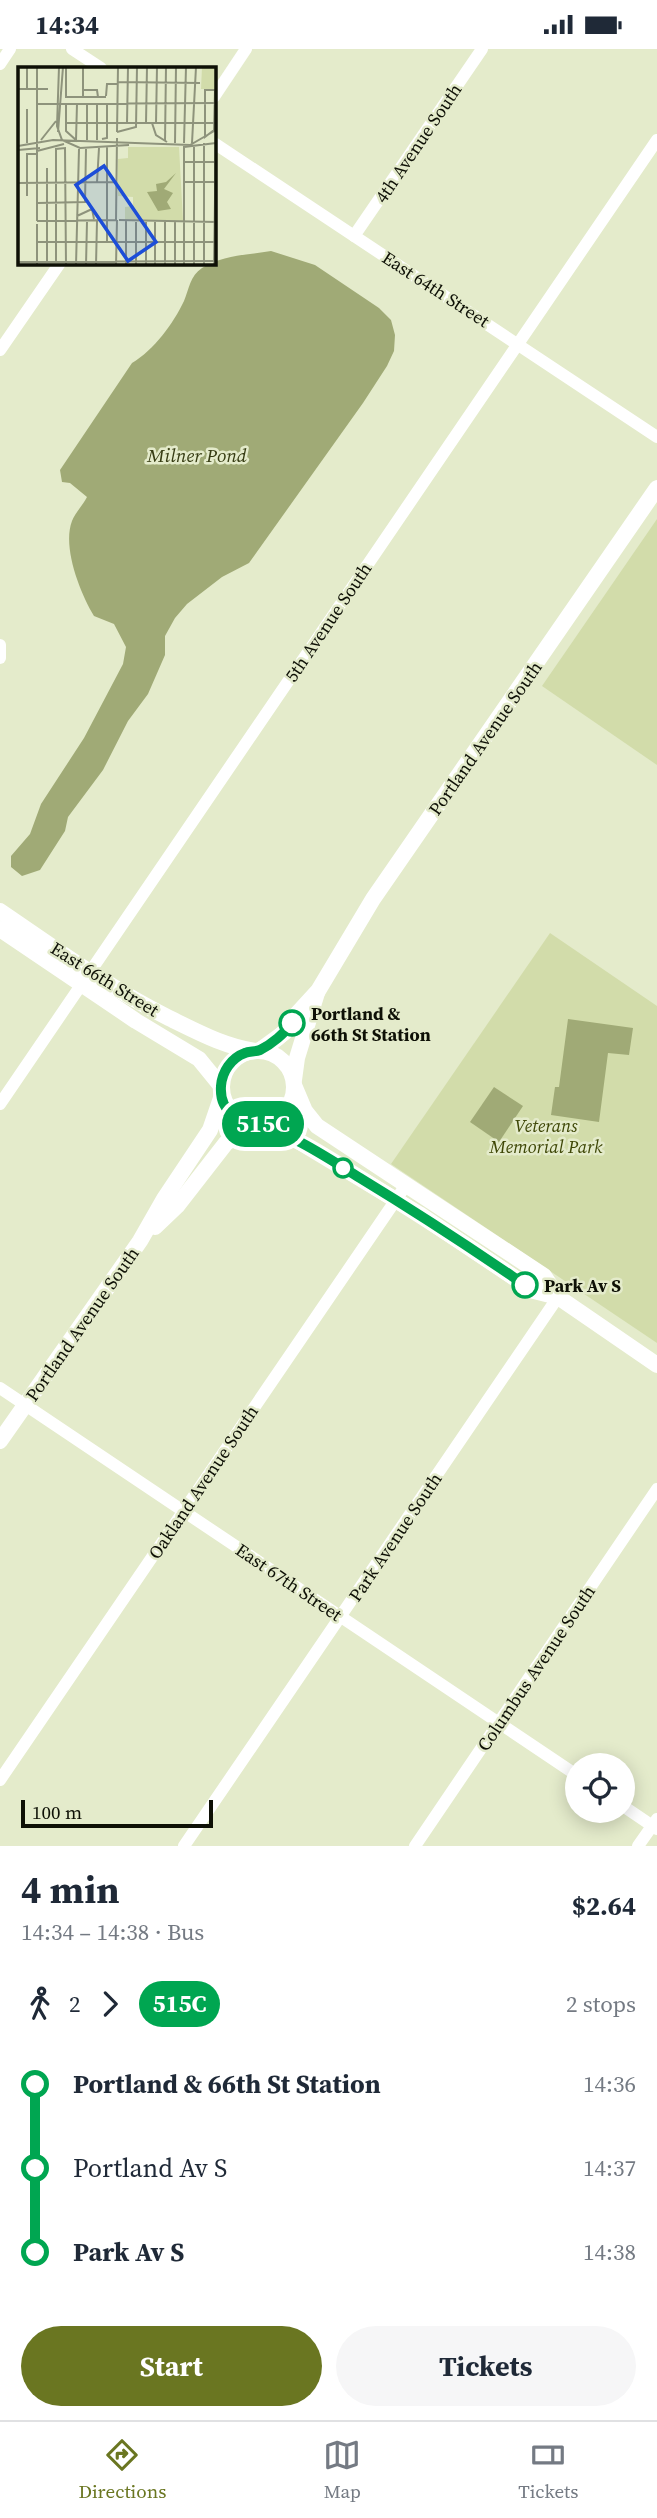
<!DOCTYPE html>
<html lang="en">
<head>
<meta charset="utf-8">
<style>
  body { margin:0; font-family:"Source Serif 4",serif; background:#f6f6f7; color:#1f2937; height:100vh; display:flex; flex-direction:column; font-size:26px; white-space:nowrap }
  * { box-sizing:border-box; margin:0 }
  p { font-size:23px; color:#747a83 }
  .icon { flex:none; width:38px; height:38px; fill:none; stroke:currentColor; stroke-width:2; stroke-linecap:round; stroke-linejoin:round }
  .map { position:relative; height:1797px; overflow:hidden }
  .sheet { display:flex; flex-direction:column; background:#fff; flex:1 }
  .sheet>* { flex:none }
  .badge { padding:0 14px; border-radius:23px; font-size:24px; line-height:46px }
  .buttons { position:absolute; left:565px; top:1704px; display:grid; gap:14px }
  .buttons a { display:grid; place-items:center; width:70px; height:70px; border-radius:50%; background:#fff; box-shadow:0 4px 18px #0003; font-size:35px }
  .scale { position:absolute; left:21px; bottom:18px; width:192px; box-sizing:border-box; padding-left:7px; border:4px solid #0e1006; border-top:0; font-size:19px; line-height:24px; white-space:nowrap; color:#0e1006; -webkit-text-stroke:5px #e4ebcb; paint-order:stroke }
  .map>.badge { position:absolute; translate:-50% -50%; box-shadow:0 0 0 4px #fff }
  .legs { display:flex; align-items:center; gap:10px; height:77px; padding:0 21px; font-size:23px }
  .legs p { margin-inline-start:auto }
  .overview { display:flex; align-items:center; justify-content:space-between; height:119px; padding:0 21px }
  h1 { font-size:38px; font-weight:700; line-height:52px }
  .button { display:flex; gap:14px; margin-top:auto; padding:14px 21px }
  .button a { flex:1; height:80px; border-radius:42px; background:#6a7621; color:#fff; font-size:28px; font-weight:700; line-height:80px; text-align:center }
  .button a+a { background:#f6f6f7; color:#1f2937 }
  ul { padding:0 21px; list-style:none }
  li { display:flex; align-items:center; gap:24px; height:84px; font-size:26px }
  li i { display:grid; place-items:center; width:10px; height:100%; margin:0 9px; background:currentColor }
  li i::after { content:''; width:18px; height:18px; margin:-9px; border:5px solid; border-radius:50%; background:#fff }
  li p { margin-inline-start:auto }
  li:first-child i { background:linear-gradient(#0000 50%,currentColor 0) }
  li:last-child i { background:linear-gradient(currentColor 50%,#0000 0) }
  .status { display:flex; justify-content:space-between; align-items:center; height:49px; padding:0 35px; background:#fff; direction:ltr }
  .status svg { height:19px; fill:currentColor }
  .tabs { display:flex; justify-content:space-around; align-items:center; height:98px; border-top:2px solid #e0e1e3; background:#fff; font-size:19px; color:#747a83 }
  .tabs a { display:grid; justify-items:center; gap:4px }
  .tabs .selected { color:#6a7621 }
  .map>svg:first-child { display:block }
  .green { fill:#d2dcaa }
  .water { fill:#a0aa76 }
  .lines { fill:none; stroke-linecap:round; stroke-linejoin:round }
  .minor { stroke:#fff; stroke-width:12 }
  .major { stroke:#fff; stroke-width:16 }
  .line-1-casing { stroke:#fff; stroke-width:16 }
  .line-1 { stroke:#00a651; stroke-width:10 }
  .stop-1-dot { fill:#fff; stroke:#00a651; stroke-width:3.5 }
  .labels { text-anchor:middle; dominant-baseline:central; stroke-width:5; stroke-linejoin:round; paint-order:stroke }
  .street-label { font-size:18px; fill:#0e1006; stroke:#e4ebcb }
  .stop-label { font-size:18px; font-weight:bold; fill:#0e1006; stroke:#e4ebcb; text-anchor:start }
  .park-label { font-size:18px; font-style:italic; fill:#3e4706; stroke:#e4ebcb }
  .water-label { font-size:19px; font-style:italic; fill:#363c13; stroke:#e4ebcb }
  .inset-road { fill:none; stroke:#8e937c; stroke-width:2 }
  .view { fill:#1d4ed8; fill-opacity:0.15; stroke:#1d4ed8; stroke-width:3.5 }
  .inset-edge { fill:none; stroke:#0e1006; stroke-width:3.5 }
</style>
</head>
<body>
<div class="status"><b>14:34</b><svg viewBox="0 0 49 12"><path d="M0 12V9h3v3zM5 12V6h3v6zM10 12V3h3v9zM15 12V0h3v12zM26 1h20v11H26zM47 4h2v5h-2z"/></svg></div>
<div class="map">
<svg width="657" height="1797" viewBox="0 0 657 1797">
  <rect width="100%" height="100%" fill="#e4ebcb"/>
  <g class="green">
    <path d="M 657,470 L 657,716 L 542,637 Z"/>
    <path d="M 550,884 L 657,957 L 657,1294 L 391,1115 Z"/>
  </g>
  <g class="water">
    <path d="M 271,202 L 315,216 L 379,259 L 391,271 L 395,286 L 394,302 L 387,317 L 363,354 L 249,514 L 222,528 L 187,555 L 175,569 L 165,587 L 165,606 L 148,645 L 128,672 L 103,721 L 68,768 L 65,782 L 40,821 L 22,827 L 11,818 L 11,807 L 30,785 L 41,755 L 84,689 L 123,615 L 126,598 L 114,575 L 94,567 C 80,544 62,498 72,472 C 75,464 83,456 87,448 L 70,434 L 62,433 L 60,421 L 132,314 C 154,301 173,275 184,252 C 189,240 190,227 202,219 C 222,206 248,206 271,202 Z"/>
    <path d="M 568,970 L 633,979 L 629,1006 L 608,1004 L 599,1073 L 551,1066 L 555,1038 L 559,1038 Z"/>
    <path d="M 494,1038 L 523,1057 L 499,1093 L 470,1073 Z"/>
  </g>
  <g class="lines">
    <g class="minor">
      <path d="M 72,0 L 101,19"/>
      <path d="M 0,15 L 10,0"/>
      <path d="M 214,48 L 246,0"/>
      <path d="M 214,94 L 657,388"/>
      <path d="M 354,187 L 482,0"/>
      <path d="M 0,301 L 60,214"/>
      <path d="M 0,596 L 0,609"/>
      <path d="M 0,1055 L 657,91"/>
      <path d="M 0,1339 L 578,1727"/>
      <path d="M 0,1731 L 406,1136"/>
      <path d="M 623,1757 L 657,1780"/>
      <path d="M 184,1797 L 558,1248"/>
      <path d="M 415,1797 L 657,1440"/>
      <path d="M 638,1797 L 657,1770"/>
    </g>
    <g class="major">
      <path d="M 0,862 C 56,900 109,939 169,969 C 198,983 223,997 255,1002"/>
      <path d="M 0,880 L 136,972 L 199,1010 L 221,1037"/>
      <circle cx="258" cy="1038" r="36"/>
      <path d="M 259,1002 L 285,983 L 296,966 L 318,942 L 373,850 L 657,439"/>
      <path d="M 294,1031 L 297,1009 L 317,944"/>
      <path d="M 294,1036 L 305,1062 L 317,1077 L 544,1227 L 558,1248"/>
      <path d="M 264,1075 L 298,1092 L 419,1165 L 534,1242 L 558,1248 L 657,1316"/>
      <path d="M 155,1178 L 177,1157 L 226,1094 L 256,1075"/>
      <path d="M 0,1392 L 140,1192 L 164,1150 L 210,1081 L 222,1046"/>
    </g>
  </g>
  <g class="lines">
    <defs>
      <path id="line-1" d="M 292,974 C 285,984 272,995 260,1001 C 255,1003 249,1002 245,1004 C 231,1009 222,1023 221,1037 C 219,1066 241,1071 263,1075 C 273,1076 286,1086 296,1091 C 318,1102 339,1116 360,1129 C 416,1163 471,1199 525,1236"/>
    </defs>
    <use href="#line-1" class="line-1-casing"/>
    <use href="#line-1" class="line-1"/>
  </g>
  <g class="stop-1-dot">
    <circle cx="292" cy="974" r="12"/>
    <circle cx="343" cy="1119" r="9"/>
    <circle cx="525" cy="1236" r="12"/>
  </g>
  <g class="labels">
    <g class="street-label">
      <text transform="translate(418 94) rotate(-56)">4th Avenue South</text>
      <text transform="translate(436 240) rotate(33)">East 64th Street</text>
      <text transform="translate(328 573) rotate(-56)">5th Avenue South</text>
      <text transform="translate(485 689) rotate(-55)">Portland Avenue South</text>
      <text transform="translate(105 930) rotate(32)">East 66th Street</text>
      <text transform="translate(82 1275) rotate(-55)">Portland Avenue South</text>
      <text transform="translate(203 1433) rotate(-56)">Oakland Avenue South</text>
      <text transform="translate(395 1488) rotate(-56)">Park Avenue South</text>
      <text transform="translate(289 1533) rotate(34)">East 67th Street</text>
      <text transform="translate(536 1619) rotate(-56)">Columbus Avenue South</text>
    </g>
    <g class="stop-label">
      <text x="311" y="964">Portland &amp;<tspan x="311" dy="21">66th St Station</tspan></text>
      <text x="544" y="1236">Park Av S</text>
    </g>
    <g class="park-label">
      <text x="546" y="1076">Veterans<tspan x="546" dy="21">Memorial Park</tspan></text>
    </g>
    <g class="water-label">
      <text x="197" y="406">Milner Pond</text>
    </g>
  </g>
  <g transform="translate(18 18)">
    <rect width="198" height="198" fill="#e4ebcb"/>
    <path d="M 184,0 L 198,0 L 198,22 L 183,22 ZM 110,80 L 161,80 L 165,154 L 107,154 L 107,140 L 115,139 L 115,130 L 100,129 L 100,92 L 110,91 Z" fill="#d2dcaa"/>
    <path d="M 158,106 L 146,122 L 155,126 L 149,135 L 153,142 L 140,144 L 129,125 L 139,124 L 138,117 L 148,115 Z" fill="#a0aa76"/>
    <path class="inset-road" d="M 19,0 L 19,154M 41,0 L 39,59 L 44,73 L 62,81 L 111,78M 48,0 L 48,30 L 88,30M 100,15 L 182,16M 0,22 L 30,22M 9,22 L 9,0M 65,23 L 79,23 L 80,30M 187,23 L 197,23 L 196,63 L 187,70 ZM 88,29 L 89,17 L 100,17M 65,30 L 65,0M 19,37 L 198,36M 48,37 L 48,64 L 58,73 L 59,37M 69,37 L 69,73M 48,56 L 198,56M 109,56 L 110,0M 128,56 L 129,0M 134,56 L 138,68 L 149,75M 138,56 L 139,0M 40,65 L 45,0M 99,65 L 118,60 L 119,0M 99,65 L 100,0M 84,72 L 89,71 L 89,36M 23,73 L 38,54M 79,73 L 79,36M 147,74 L 148,0M 9,76 L 9,42M 157,76 L 158,0M 166,76 L 168,0M 174,76 L 178,0M 186,76 L 186,198M 0,79 L 35,73 L 172,78 L 198,63M 176,79 L 176,198M 89,80 L 89,174M 0,83 L 22,81M 19,84 L 46,77M 166,95 L 196,95M 79,115 L 81,81M 166,115 L 196,115M 0,116 L 99,115M 9,129 L 9,87 L 19,87M 20,136 L 67,135 L 68,82M 59,149 L 74,142 L 76,152M 98,153 L 99,71M 101,153 L 198,155M 19,154 L 98,153M 157,155 L 157,198M 19,175 L 198,175M 0,195 L 198,194M 29,195 L 29,101M 38,195 L 38,82 L 47,81 L 48,198M 19,198 L 19,157M 58,198 L 61,82M 68,198 L 69,155M 78,198 L 79,154M 98,198 L 99,153M 108,198 L 108,154M 118,198 L 118,155M 128,198 L 128,155M 137,198 L 137,155M 147,198 L 147,155M 166,198 L 166,80 L 198,76M 196,198 L 198,67"/>
    <path class="view" d="M 86,99 L 138,175 L 110,194 L 58,118 Z"/>
    <rect width="198" height="198" class="inset-edge"/>
  </g>
</svg>
<div class="buttons">
<a><svg class="icon" aria-label="locate" viewBox="0 0 24 24"><circle cx="12" cy="12" r="6"/><path d="M12 2v4M12 18v4M2 12h4M18 12h4"/></svg></a>
</div>
<div class="scale">100 m</div>
<b class="badge" style="left:263px;top:1075px;background:#00a651;color:#fff">515C</b>
</div>
<section class="sheet">
<div class="overview"><div><h1>4 min</h1><p>14:34 – 14:38 · Bus</p></div><b>$2.64</b></div>
<div class="legs"><svg class="icon" aria-label="walk" viewBox="0 0 24 24"><circle cx="13" cy="4" r="2"/><path d="M13 8l-2 6 4 7M11 14l-3 7M7 12l3-4h3l4 4"/></svg>2<svg class="icon" aria-label="forward" viewBox="0 0 24 24"><path d="M9 5l7 7-7 7"/></svg><b class="badge" style="background:#00a651;color:#fff">515C</b><p>2 stops</p></div>
<ul>
<li><i style="color:#00a651"></i><b>Portland &amp; 66th St Station</b><p>14:36</p></li>
<li><i style="color:#00a651"></i><span>Portland Av S</span><p>14:37</p></li>
<li><i style="color:#00a651"></i><b>Park Av S</b><p>14:38</p></li>
</ul>
<div class="button"><a>Start</a><a>Tickets</a></div>
</section>
<nav class="tabs">
<a class="selected"><svg class="icon" aria-label="directions" viewBox="0 0 24 24"><path d="M12 3l9 9-9 9-9-9zM9 14v-3h6M13 9l2 2-2 2"/></svg>Directions</a>
<a><svg class="icon" aria-label="map" viewBox="0 0 24 24"><path d="M3 6l6-2 6 2 6-2v14l-6 2-6-2-6 2zM9 4v14M15 6v14"/></svg>Map</a>
<a><svg class="icon" aria-label="tickets" viewBox="0 0 24 24"><path d="M3 7h18v10H3zM15 7v10"/></svg>Tickets</a>
</nav>
</body>
</html>
